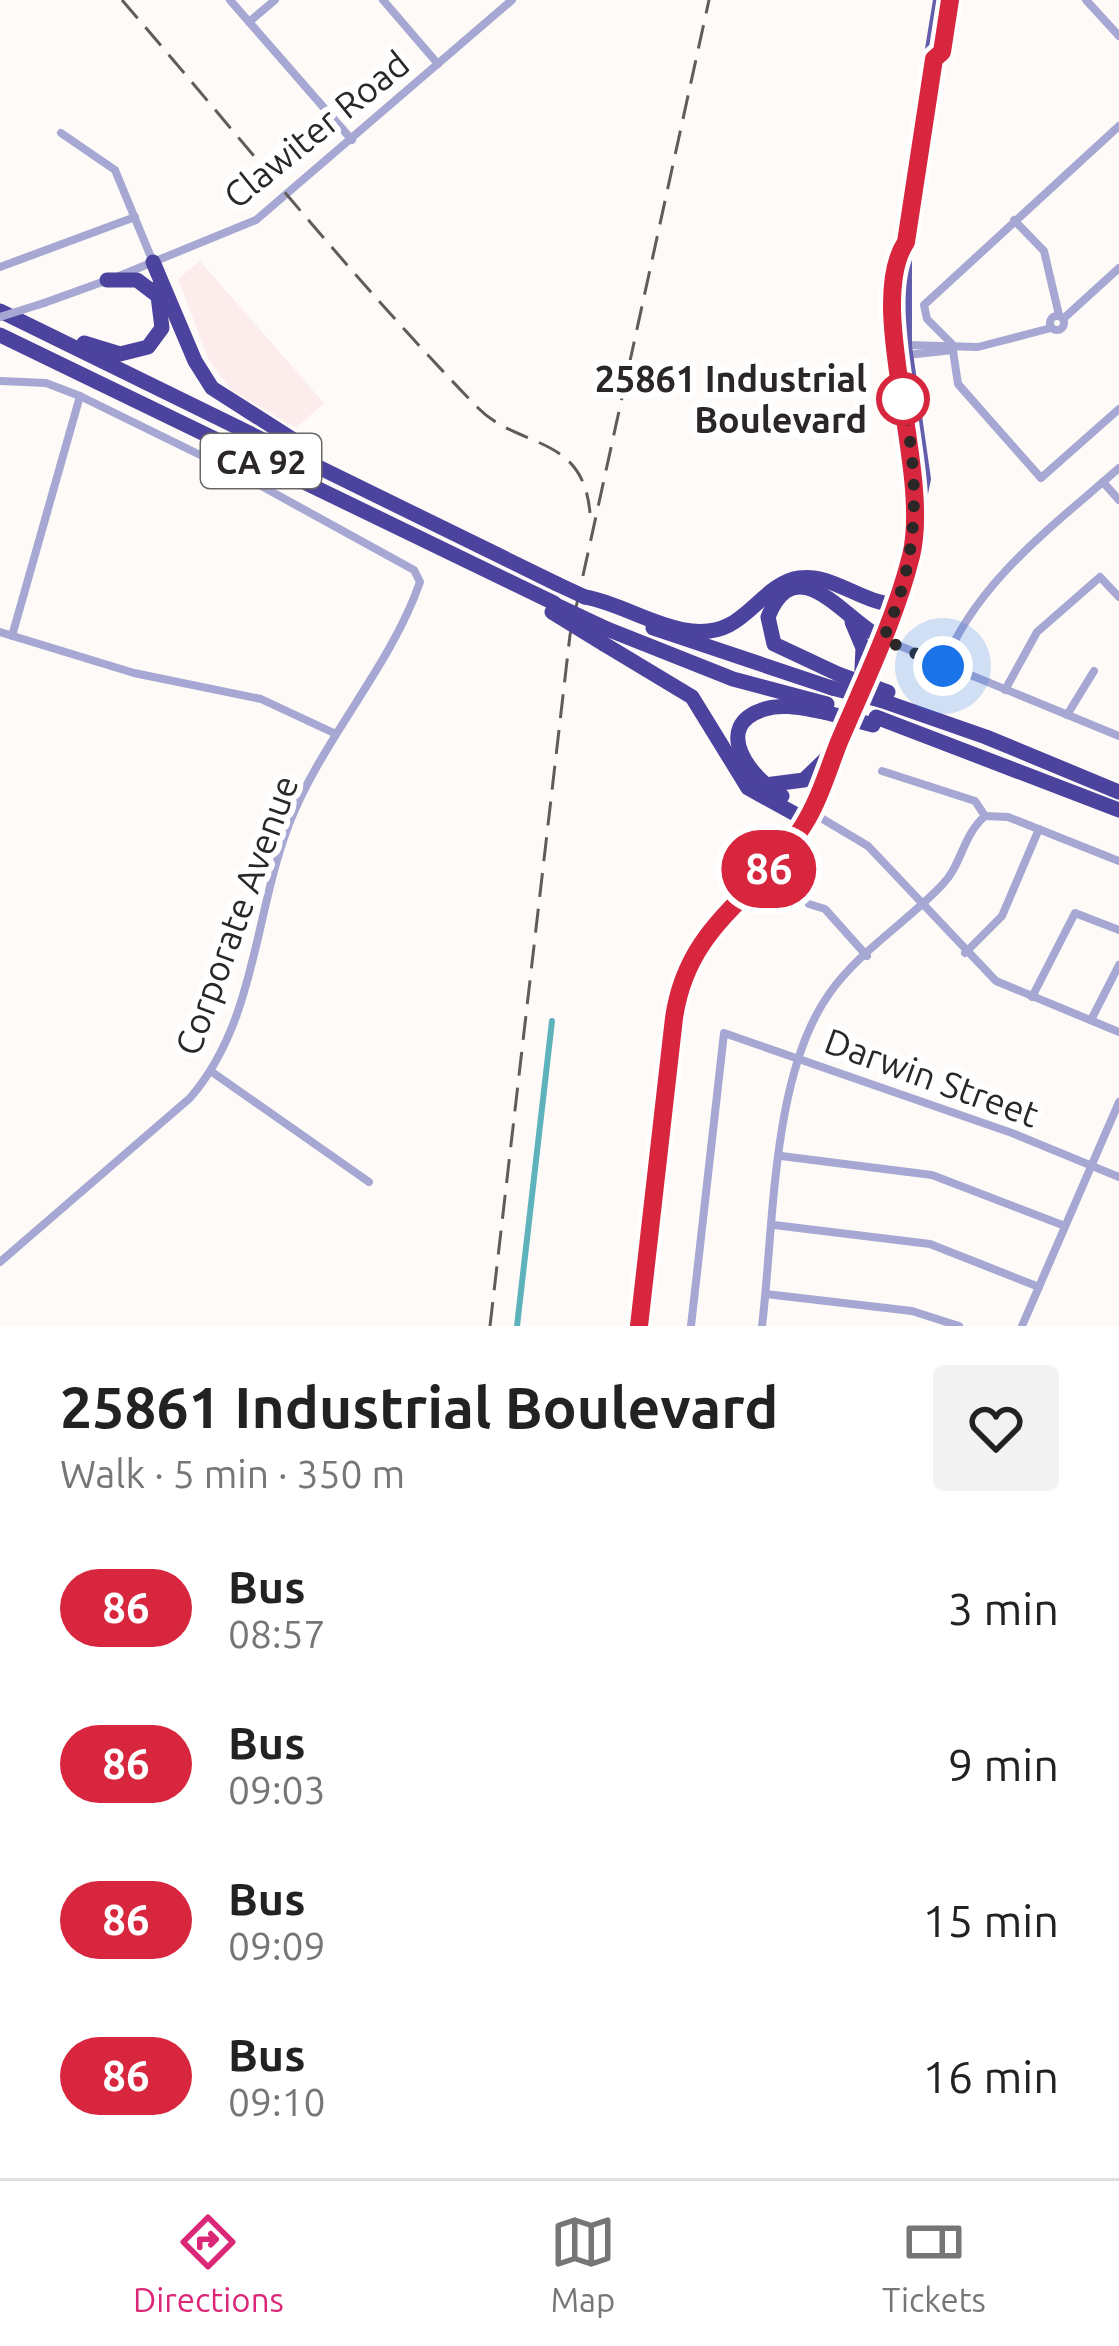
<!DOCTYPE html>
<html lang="en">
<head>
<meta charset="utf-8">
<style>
  body { margin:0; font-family:Ubuntu,sans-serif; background:#f2f2f2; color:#222; height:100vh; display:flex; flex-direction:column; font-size:45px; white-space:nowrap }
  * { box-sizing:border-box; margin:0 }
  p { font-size:39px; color:#767676 }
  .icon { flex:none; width:66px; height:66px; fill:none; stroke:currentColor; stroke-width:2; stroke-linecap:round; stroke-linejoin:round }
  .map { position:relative; height:1326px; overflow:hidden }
  .details { display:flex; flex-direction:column; background:#fff; flex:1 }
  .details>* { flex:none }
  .badge { padding:0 24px; border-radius:39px; font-size:42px; line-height:78px }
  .you { position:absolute; width:60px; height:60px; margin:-30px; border:9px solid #fff; border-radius:50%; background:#1a73e8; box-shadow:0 0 0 18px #1a73e833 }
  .map>.badge { position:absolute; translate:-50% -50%; box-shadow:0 0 0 6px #fff }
  .round { display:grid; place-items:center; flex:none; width:126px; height:126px; border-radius:12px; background:#f2f2f2 }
  .overview { display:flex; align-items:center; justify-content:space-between; height:204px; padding:0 60px }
  h1 { font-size:57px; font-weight:600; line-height:90px }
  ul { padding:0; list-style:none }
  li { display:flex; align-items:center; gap:36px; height:156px; padding:0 60px }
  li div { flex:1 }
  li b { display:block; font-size:45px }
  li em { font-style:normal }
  li .badge { min-width:132px; font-weight:700; text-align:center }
  .menu { display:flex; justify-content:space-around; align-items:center; height:168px; border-top:3px solid #e0e0e0; background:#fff; font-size:33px; color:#767676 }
  .menu a { display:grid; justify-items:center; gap:6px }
  .menu .active { color:#db2777 }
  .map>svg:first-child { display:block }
  .commercial { fill:#fdecec }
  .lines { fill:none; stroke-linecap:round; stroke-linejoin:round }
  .canal { stroke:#5eb2bc; stroke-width:6 }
  .minor { stroke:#a6a7d3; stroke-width:8 }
  .major { stroke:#625ead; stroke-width:12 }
  .highway { stroke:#4c439e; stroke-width:15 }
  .rail { stroke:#5f5c5a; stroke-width:3; stroke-dasharray:24 12; stroke-linecap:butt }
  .minor-bridge { stroke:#a6a7d3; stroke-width:8 }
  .highway-bridge { stroke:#4c439e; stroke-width:15 }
  .line-casing { stroke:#fff; stroke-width:27 }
  .line { stroke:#d7263d; stroke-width:18 }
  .walk { stroke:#2a2726; stroke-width:12; stroke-dasharray:0 21.6 }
  .stop-dot { fill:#fff; stroke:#d7263d; stroke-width:6 }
  .labels { text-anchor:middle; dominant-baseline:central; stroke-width:12; stroke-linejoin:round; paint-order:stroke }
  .shield { fill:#fff; stroke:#6a6867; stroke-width:3 }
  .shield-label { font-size:33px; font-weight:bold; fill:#2a2726 }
  .street-label { font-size:36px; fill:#2a2726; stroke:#fff }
  .stop-label { font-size:36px; font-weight:bold; fill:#2a2726; stroke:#fff; text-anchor:end }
</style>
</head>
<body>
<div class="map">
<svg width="1119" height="1326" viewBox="0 0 1119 1326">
  <rect width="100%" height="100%" fill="#fefaf8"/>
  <path class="commercial" d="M 200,261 L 324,403 L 296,428 L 231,390 L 209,360 L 178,279 Z"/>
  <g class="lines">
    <path class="canal" d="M 517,1326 L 552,1021"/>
    <g class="minor">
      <path d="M 230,0 L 352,140"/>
      <path d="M 383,0 L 438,64"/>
      <path d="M 1086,0 L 1119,36"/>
      <path d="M 249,22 L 275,0"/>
      <path d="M 1119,126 L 924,305 L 927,319 L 952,344 L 958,384 L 1041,478 L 1119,409"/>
      <path d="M 61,133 L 115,170 L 153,262"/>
      <path d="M 1014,220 L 1044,251 L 1059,315"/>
      <path d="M 0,267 L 135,217"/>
      <path d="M 119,276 L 256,220 L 512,0"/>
      <path d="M 44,303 L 105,281"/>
      <circle cx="1057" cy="323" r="7"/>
      <path d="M 1063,319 L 1119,268"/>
      <path d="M 907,345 L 978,347 L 1051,328"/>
      <path d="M 907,355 L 953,350"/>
      <path d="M 0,381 L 46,383 L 80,396 L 243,476 L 414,570 L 420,582 C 390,668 322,739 289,824 C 254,915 256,1022 190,1098 L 0,1262"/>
      <path d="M 1103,482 L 1119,500"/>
      <path d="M 0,632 L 134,673 L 261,699 L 336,734"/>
      <path d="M 12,636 L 80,396"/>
      <path d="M 883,639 L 1119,736"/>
      <path d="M 943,666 C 977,581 1052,527 1119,468"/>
      <path d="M 1005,690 L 1037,632 L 1100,577 L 1119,597"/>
      <path d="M 1067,715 L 1094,671"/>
      <path d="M 882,771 L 975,801 L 985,816"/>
      <path d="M 811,812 L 868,846 L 996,981 L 1119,1032"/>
      <path d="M 985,816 L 1008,817 L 1119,861"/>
      <path d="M 809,904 L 825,909 L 867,956"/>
      <path d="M 965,953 L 1002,916 L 1039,829"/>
      <path d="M 1032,997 L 1075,913 L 1119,930"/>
      <path d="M 1091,1020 L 1119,965"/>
      <path d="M 212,1072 L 369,1182"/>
      <path d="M 781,1156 L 932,1175 L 1065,1226"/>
      <path d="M 774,1225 L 930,1244 L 1039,1287"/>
      <path d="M 766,1294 L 912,1311 L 959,1326"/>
      <path d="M 691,1326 L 724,1033 L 1012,1133 L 1119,1177"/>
      <path d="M 762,1326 C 774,1228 771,1076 829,994 C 858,952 907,922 942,885 C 962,865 962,836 985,816"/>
      <path d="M 1022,1326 L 1119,1102"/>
    </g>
    <g class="major">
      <path d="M 935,59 L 942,51 L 950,0"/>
      <path d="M 918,493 L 893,311 L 934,68 L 931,49 L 939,0"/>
      <path d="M 639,1326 L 674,1018 L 684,974 L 703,937 L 773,866 L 811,812 L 900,596 L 925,479 L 906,346 L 906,242"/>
    </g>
    <g class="highway">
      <path d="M 153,262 L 195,361 L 212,388 L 311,451"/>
      <path d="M 107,280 L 137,280 L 158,296"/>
      <path d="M 0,311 L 557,584"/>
      <path d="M 0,335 L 554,603"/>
      <path d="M 84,343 L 120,354 L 148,347 L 162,328 L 157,288"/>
      <path d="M 585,597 C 629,604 685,648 729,625 C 753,613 771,582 799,578 C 833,573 863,605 897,604"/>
      <path d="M 852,622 L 863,648 L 861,689"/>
      <path d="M 653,628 L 832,688"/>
      <path d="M 607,629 L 733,679 L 827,704"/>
      <path d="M 604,644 L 692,697 L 748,788 L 806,820"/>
      <path d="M 838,674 L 774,644 L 768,617 C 797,545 847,623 883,639"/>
      <path d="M 880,700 L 986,737 L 1119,792"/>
      <path d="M 876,717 L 1119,810"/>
      <path d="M 765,785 L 804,780 L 836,749"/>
      <path d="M 782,796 C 752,780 709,726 765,709 C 784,703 805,709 824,712"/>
    </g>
    <g class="rail">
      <path d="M 122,0 C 239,136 352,278 477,407 C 519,450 583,433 590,513"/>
      <path d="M 490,1326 L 570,635 L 709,0"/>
    </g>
    <path class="minor-bridge" d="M 0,317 L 44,303"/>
    <g class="highway-bridge">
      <path d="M 557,584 L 585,597"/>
      <path d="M 556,605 L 607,629"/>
      <path d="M 552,612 L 604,644"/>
      <path d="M 838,674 L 888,692"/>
      <path d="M 832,688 L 880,700"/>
      <path d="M 824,712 L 873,725"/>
    </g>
  </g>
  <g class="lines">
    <defs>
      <path id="line" d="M 639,1326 L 674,1018 C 688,922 757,899 803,826 C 819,801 828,770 839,742 C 865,681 895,620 911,556 C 932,471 864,305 906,242 L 934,59 L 942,52 L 950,0"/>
    </defs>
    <use href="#line" class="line-casing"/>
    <use href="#line" class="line"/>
    <path class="walk" d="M 903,399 C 920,484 920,559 883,639 L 943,666"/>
  </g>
  <circle class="stop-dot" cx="903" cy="399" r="24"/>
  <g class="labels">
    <rect class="shield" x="201" y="434" width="120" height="54" rx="9"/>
    <g class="shield-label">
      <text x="261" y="461">CA 92</text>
    </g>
    <g class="street-label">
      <text transform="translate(316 129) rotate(-39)">Clawiter Road</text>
      <text transform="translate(236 915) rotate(-70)">Corporate Avenue</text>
      <text transform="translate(932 1077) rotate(20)">Darwin Street</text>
    </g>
    <g class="stop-label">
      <text x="867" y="378">25861 Industrial<tspan x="867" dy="41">Boulevard</tspan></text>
    </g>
  </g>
</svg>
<div class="you" style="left:943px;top:666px"></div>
<b class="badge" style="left:769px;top:869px;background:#d7263d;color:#fff">86</b>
</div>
<section class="details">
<div class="overview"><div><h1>25861 Industrial Boulevard</h1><p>Walk · 5 min · 350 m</p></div><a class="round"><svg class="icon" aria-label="heart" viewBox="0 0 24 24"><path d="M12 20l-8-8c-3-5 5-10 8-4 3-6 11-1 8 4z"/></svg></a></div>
<ul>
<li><span class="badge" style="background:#d7263d;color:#fff">86</span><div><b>Bus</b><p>08:57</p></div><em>3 min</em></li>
<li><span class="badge" style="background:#d7263d;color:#fff">86</span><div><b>Bus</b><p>09:03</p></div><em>9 min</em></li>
<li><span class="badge" style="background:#d7263d;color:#fff">86</span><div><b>Bus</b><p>09:09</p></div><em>15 min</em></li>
<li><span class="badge" style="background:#d7263d;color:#fff">86</span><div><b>Bus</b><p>09:10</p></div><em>16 min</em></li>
</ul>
</section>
<nav class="menu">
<a class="active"><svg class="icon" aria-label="directions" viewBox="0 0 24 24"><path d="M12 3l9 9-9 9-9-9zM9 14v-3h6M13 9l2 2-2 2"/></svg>Directions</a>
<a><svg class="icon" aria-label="map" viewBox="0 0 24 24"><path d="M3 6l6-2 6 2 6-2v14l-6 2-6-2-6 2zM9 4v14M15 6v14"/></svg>Map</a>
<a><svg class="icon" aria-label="tickets" viewBox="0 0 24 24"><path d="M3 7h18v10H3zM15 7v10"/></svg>Tickets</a>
</nav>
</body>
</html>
